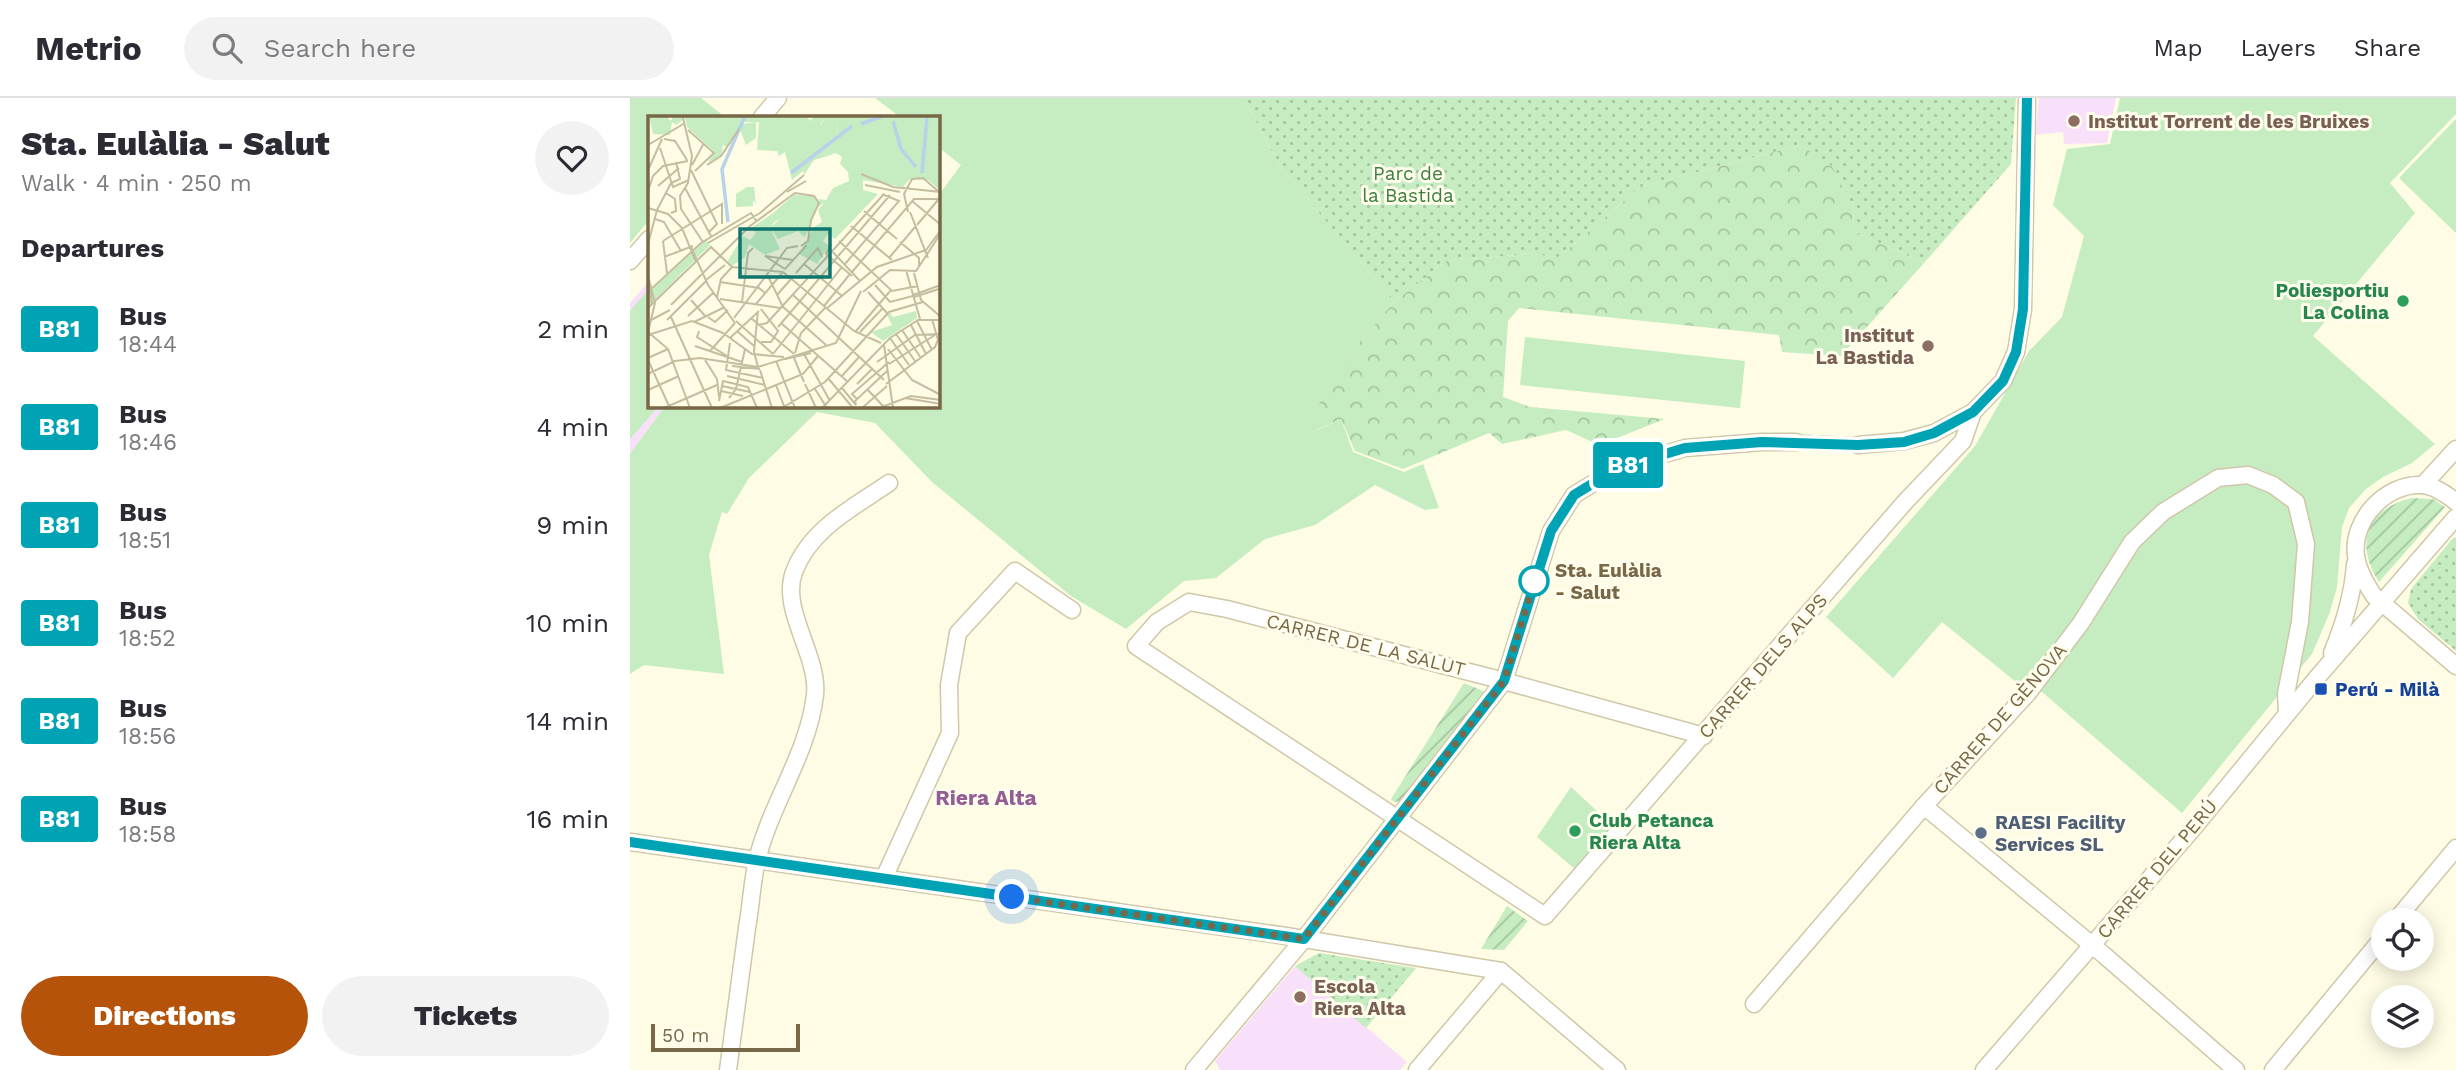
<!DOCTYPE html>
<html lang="en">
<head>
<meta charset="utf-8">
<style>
  body { margin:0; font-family:"Work Sans",sans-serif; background:#f2f2f3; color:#2b2b33; height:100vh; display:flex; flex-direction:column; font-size:26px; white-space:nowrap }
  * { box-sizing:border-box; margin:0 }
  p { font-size:23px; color:#7c7c81 }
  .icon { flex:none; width:38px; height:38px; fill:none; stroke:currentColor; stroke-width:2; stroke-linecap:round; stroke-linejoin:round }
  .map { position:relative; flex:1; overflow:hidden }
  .side { display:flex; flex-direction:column; background:#fff; width:630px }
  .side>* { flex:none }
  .badge { padding:0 14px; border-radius:5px; font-size:24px; line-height:46px }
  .buttons { position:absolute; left:1741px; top:810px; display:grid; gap:14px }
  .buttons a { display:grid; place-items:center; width:63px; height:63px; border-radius:50%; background:#fff; box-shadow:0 4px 18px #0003; font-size:35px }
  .scale { position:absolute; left:21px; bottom:18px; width:149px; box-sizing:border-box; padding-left:7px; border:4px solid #786847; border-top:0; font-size:19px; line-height:24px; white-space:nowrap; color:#786847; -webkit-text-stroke:5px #fffdec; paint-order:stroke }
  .you { position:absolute; width:35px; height:35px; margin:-18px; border:5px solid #fff; border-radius:50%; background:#1a73e8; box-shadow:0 0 0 10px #1a73e833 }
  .map>.badge { position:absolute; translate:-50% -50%; box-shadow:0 0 0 4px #fff }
  h2 { padding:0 21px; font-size:26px; line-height:63px }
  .round { display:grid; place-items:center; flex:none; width:74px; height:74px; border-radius:37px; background:#f2f2f3 }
  .head { display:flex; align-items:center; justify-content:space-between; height:119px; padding:0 21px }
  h1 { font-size:33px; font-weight:800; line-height:52px }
  .action { display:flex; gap:14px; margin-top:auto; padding:14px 21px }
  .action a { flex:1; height:80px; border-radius:42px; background:#b45309; color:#fff; font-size:28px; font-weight:800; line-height:80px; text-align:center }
  .action a+a { background:#f2f2f3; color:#2b2b33 }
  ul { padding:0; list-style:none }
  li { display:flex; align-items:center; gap:21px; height:98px; padding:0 21px }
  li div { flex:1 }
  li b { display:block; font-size:26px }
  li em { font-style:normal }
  li .badge { min-width:77px; font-weight:700; text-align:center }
  header { display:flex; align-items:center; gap:42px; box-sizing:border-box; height:98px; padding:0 35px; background:#fff; border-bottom:2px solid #e1e1e2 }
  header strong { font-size:33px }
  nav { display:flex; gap:38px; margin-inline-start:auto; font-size:24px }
  .search { width:490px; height:63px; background:#f2f2f3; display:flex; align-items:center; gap:18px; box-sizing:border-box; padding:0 24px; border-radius:38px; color:#7c7c81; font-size:26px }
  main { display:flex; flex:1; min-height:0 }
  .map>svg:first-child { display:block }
  .education { fill:#f9e0fa }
  .grass { fill:#c5edc1 }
  .forest { fill:url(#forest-crowns) }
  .park { fill:url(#park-dots) }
  .garden { fill:url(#garden-furrows) }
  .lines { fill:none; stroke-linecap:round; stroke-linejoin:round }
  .street-tunnel { stroke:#dcd7bd; stroke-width:16; stroke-dasharray:16 8; stroke-linecap:butt }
  .street-casing { stroke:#d0c7a9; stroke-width:19 }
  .street { stroke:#fff; stroke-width:16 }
  .line-casing { stroke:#fff; stroke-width:16 }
  .line { stroke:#00a3b4; stroke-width:10 }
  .walk { stroke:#786847; stroke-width:7; stroke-dasharray:0 12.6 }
  .education-dot { fill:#8d6e63; stroke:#fffdec; stroke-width:2.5 }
  .leisure-dot { fill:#2e9e5b; stroke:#fffdec; stroke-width:2.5 }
  .stop-dot { fill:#fff; stroke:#00a3b4; stroke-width:3.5 }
  .transit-dot { fill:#1a4fb4; stroke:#fffdec; stroke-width:2.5 }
  .service-dot { fill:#5c6f8a; stroke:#fffdec; stroke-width:2.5 }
  .labels { text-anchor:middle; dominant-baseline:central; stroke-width:6; stroke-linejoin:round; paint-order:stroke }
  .education-label { font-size:19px; font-weight:bold; fill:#785e54; stroke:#fffdec; text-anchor:start }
  .park-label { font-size:19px; fill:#3e7f3f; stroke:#fffdec }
  .leisure-label { font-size:19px; font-weight:bold; fill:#27864d; stroke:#fffdec; text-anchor:end }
  .stop-label { font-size:19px; font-weight:bold; fill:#786847; stroke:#fffdec; text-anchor:start }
  .street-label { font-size:19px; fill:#786847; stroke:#fffdec }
  .transit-label { font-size:19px; font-weight:bold; fill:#164399; stroke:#fffdec; text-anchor:start }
  .service-label { font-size:19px; font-weight:bold; fill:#4e5e75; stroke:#fffdec; text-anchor:start }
  .neighbourhood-label { font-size:21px; font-weight:bold; fill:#935e95; stroke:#fffdec }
  .inset-river { fill:none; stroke:#b7d2e9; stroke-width:3.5 }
  .inset-road { fill:none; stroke:#c4bda0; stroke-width:2 }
  .view { fill:#0f766e; fill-opacity:0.15; stroke:#0f766e; stroke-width:3.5 }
  .inset-edge { fill:none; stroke:#786847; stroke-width:3.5 }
</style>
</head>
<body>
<header>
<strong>Metrio</strong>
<div class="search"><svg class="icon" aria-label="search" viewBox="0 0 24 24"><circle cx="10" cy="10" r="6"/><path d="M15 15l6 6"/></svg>Search here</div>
<nav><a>Map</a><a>Layers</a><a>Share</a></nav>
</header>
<main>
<section class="side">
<div class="head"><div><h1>Sta. Eulàlia - Salut</h1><p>Walk · 4 min · 250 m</p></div><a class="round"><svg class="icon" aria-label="heart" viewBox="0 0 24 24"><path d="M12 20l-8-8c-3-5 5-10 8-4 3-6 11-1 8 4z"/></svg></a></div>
<h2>Departures</h2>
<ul>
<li><span class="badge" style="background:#00a3b4;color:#fff">B81</span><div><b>Bus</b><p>18:44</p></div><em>2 min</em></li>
<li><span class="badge" style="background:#00a3b4;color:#fff">B81</span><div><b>Bus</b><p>18:46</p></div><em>4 min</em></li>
<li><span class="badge" style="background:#00a3b4;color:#fff">B81</span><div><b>Bus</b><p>18:51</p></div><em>9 min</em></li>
<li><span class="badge" style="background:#00a3b4;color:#fff">B81</span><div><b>Bus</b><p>18:52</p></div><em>10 min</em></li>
<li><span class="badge" style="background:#00a3b4;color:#fff">B81</span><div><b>Bus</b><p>18:56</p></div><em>14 min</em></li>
<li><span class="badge" style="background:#00a3b4;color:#fff">B81</span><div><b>Bus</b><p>18:58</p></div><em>16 min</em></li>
</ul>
<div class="action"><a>Directions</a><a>Tickets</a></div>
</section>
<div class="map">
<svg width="1826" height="972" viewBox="0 0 1826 972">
  <defs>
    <pattern id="forest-crowns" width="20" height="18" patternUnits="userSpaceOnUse" patternTransform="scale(1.75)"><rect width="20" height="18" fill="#c5edc1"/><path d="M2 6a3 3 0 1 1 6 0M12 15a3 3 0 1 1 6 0" fill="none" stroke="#a5c49f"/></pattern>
    <pattern id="park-dots" width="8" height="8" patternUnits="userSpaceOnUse" patternTransform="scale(1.75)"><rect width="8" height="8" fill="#c5edc1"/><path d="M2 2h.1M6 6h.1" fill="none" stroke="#a5c49f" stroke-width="1.8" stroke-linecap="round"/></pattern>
    <pattern id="garden-furrows" width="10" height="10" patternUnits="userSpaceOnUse" patternTransform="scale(1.75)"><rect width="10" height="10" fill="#c5edc1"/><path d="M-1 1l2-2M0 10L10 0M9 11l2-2" fill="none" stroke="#a5c49f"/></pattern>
  </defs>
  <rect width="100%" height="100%" fill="#fefce4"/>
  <g class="education">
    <path d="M 1409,0 L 1486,0 L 1477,45 L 1434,46 L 1433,34 L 1405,37 Z"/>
    <path d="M 19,183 L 19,308 L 35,308 L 0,356 L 0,205 Z"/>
    <path d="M 665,868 L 777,964 L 770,972 L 590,972 L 585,963 Z"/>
  </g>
  <g class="grass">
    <path d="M 0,0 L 71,0 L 95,19 L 19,19 L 19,122 L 0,145 Z"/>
    <path d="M 245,0 L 614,0 L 649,67 L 764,204 L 710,267 L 685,333 L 711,321 L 723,354 L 774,374 L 793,366 L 809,410 L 795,412 L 745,387 L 685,427 L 635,441 L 586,480 L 554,483 L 496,531 L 441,498 L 302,384 L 245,325 L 187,314 L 119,380 L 97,416 L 92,414 L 79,457 L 94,576 L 14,567 L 0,576 L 0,356 L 35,308 L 308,308 L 308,98 L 331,67 L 308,49 L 308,19 L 270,19 Z"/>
    <path d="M 1490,0 L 1826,0 L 1826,16 L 1760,85 L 1785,115 L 1683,238 L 1805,346 L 1782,365 L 1753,379 L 1736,391 L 1719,410 L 1712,429 L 1707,489 L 1700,514 L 1682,556 L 1552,715 L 1404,587 L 1386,584 L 1312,524 L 1263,580 L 1196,519 L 1345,348 L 1399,253 L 1432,219 L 1454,138 L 1423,107 L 1437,51 L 1480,46 Z"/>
    <path d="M 1826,21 L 1826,135 L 1769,80 Z"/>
    <path d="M 19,191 L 19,308 L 29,308 L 0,341 L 0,213 Z"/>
    <path d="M 895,239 L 1115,263 L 1110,310 L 890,287 Z"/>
    <path d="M 941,689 L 983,728 L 945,771 L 907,739 Z"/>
  </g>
  <path class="forest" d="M 1170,47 L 1201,66 L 1224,110 L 1223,133 L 1294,165 L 1211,258 L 1152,254 L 1149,237 L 889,210 L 878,223 L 873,299 L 900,309 L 1035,321 L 969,347 L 936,332 L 872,346 L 859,335 L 773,371 L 725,353 L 711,321 L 684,333 L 681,321 L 710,267 L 764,204 L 816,163 L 898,156 L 929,159 L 1010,89 Z"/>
  <g class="park">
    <path d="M 614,0 L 1386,0 L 1381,66 L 1294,165 L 1223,133 L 1224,110 L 1201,67 L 1170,47 L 1010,89 L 929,159 L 898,156 L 816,163 L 764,204 L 649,67 Z"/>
    <path d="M 1826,439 L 1826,553 L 1788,521 L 1778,505 L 1781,491 L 1822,441 Z"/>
    <path d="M 689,855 L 786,870 L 736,930 L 665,868 Z"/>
  </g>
  <g class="garden">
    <path d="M 1782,400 L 1803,401 L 1815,409 L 1749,484 C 1724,445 1736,411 1782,400 Z"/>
    <path d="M 834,585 L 858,595 L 772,703 L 764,704 L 761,701 Z"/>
    <path d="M 877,808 L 898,823 L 874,852 L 851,851 Z"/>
  </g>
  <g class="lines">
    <path class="street-tunnel" d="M 1166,344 L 1228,347"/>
    <defs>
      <g id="street">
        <path d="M 132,19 L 148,0"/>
        <path d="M 0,163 L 19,141"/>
        <path d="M 1228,347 L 1274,343 L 1304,335 L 1343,314 L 1373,283 L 1386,254 L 1393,211 L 1397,0"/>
        <path d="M 1793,387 L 1826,351"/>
        <path d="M 1826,404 C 1816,396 1805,388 1792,387 C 1756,385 1721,422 1726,458 C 1728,472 1736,486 1744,498 L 1826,568"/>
        <path d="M 1702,555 C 1714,526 1723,498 1725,466"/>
        <path d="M 1074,638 L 874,583 L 597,511 L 559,504 L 527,524 L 506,548 L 915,818 L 1275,404 L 1333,343 L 1343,314"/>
        <path d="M 1294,708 L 1474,857 L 1606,972"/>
        <path d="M 0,744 L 656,838 L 871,873"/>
        <path d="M 254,780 L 320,635 L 319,587 L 328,535 L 385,473 L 442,512"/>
        <path d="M 1766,822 L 1826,750"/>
        <path d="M 871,873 L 987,972"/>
        <path d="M 1124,906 L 1294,708 L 1398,595 L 1451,525 L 1502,444 L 1533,414 L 1588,380 L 1618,377 L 1643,387 L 1666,404 L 1676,446 L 1670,524 L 1656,596 L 1657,615"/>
        <path d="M 98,972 C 104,925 111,877 117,830 C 121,808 122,784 127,762 C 141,705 178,656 185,597 C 189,557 150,512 164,474 C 180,431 224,409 259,385"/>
        <path d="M 564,972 L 674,841 L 874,583 L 921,433 L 944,397 L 988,370 L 1055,350 L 1132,344 L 1166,344"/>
        <path d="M 787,972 L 871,873"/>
        <path d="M 1354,972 L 1566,727 L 1685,582 L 1826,419"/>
        <path d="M 1643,972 L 1754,838"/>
      </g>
    </defs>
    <use href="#street" class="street-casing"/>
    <use href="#street" class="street"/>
  </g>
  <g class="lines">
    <defs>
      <path id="line" d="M 0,744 L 674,841 L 874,583 L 921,433 L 944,397 L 988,370 L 1055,350 L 1132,344 L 1228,347 L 1274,344 L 1304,335 L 1343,314 L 1373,283 L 1386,254 L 1393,211 L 1397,0"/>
    </defs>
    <use href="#line" class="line-casing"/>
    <use href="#line" class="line"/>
    <path class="walk" d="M 382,799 L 674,841 L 874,583 L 905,481 L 904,483"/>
  </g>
  <g class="education-dot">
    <circle cx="1444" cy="23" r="7"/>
    <circle cx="1298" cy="248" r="7"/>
    <circle cx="670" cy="899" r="7"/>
  </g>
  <g class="leisure-dot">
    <circle cx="1773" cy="203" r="7"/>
    <circle cx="945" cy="733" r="7"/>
  </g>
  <circle class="stop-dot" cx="904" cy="483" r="14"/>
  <rect class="transit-dot" x="1684" y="584" width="14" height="14" rx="3.5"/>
  <circle class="service-dot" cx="1351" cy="735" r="7"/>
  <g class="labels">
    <g class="education-label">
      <text x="1458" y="23">Institut Torrent de les Bruixes</text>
      <text x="1284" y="237" text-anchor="end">Institut<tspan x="1284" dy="22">La Bastida</tspan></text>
      <text x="684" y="888">Escola<tspan x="684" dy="22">Riera Alta</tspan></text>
    </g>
    <g class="park-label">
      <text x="778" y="75">Parc de<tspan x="778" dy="22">la Bastida</tspan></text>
    </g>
    <g class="leisure-label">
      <text x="1759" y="192">Poliesportiu<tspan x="1759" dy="22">La Colina</tspan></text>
      <text x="959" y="722" text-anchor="start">Club Petanca<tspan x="959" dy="22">Riera Alta</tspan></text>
    </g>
    <g class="stop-label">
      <text x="925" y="472">Sta. Eulàlia<tspan x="925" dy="22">- Salut</tspan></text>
    </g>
    <g class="street-label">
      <text transform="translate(736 547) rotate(14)">CARRER DE LA SALUT</text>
      <text transform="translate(1133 568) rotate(-49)">CARRER DELS ALPS</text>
      <text transform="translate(1370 621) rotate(-49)">CARRER DE GÈNOVA</text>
      <text transform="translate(1527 771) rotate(-50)">CARRER DEL PERÚ</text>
    </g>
    <g class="transit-label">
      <text x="1705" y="591">Perú - Milà</text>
    </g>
    <g class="service-label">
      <text x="1365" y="724">RAESI Facility<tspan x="1365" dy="22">Services SL</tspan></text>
    </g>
    <g class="neighbourhood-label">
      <text x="356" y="699">Riera Alta</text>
    </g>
  </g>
  <g transform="translate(18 18)">
    <rect width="292" height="292" fill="#fefce4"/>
    <path d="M 1,0 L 18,0 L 23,5 L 25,0 L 96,0 L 94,8 L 108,6 L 108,22 L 98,29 L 92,13 L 79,31 L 75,29 L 73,40 L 60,47 L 66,35 L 39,11 L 37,2 L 28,9 L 24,6 L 22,19 L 5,18 ZM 178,0 L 292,0 L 292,74 L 280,64 L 262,63 L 255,71 L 215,64 L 215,74 L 230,78 L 187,123 L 180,118 L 175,125 L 181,130 L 169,148 L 151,138 L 166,111 L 174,106 L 170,94 L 176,87 L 171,90 L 171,83 L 178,84 L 185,72 L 201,65 L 200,56 L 192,48 L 194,41 L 188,37 L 174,39 L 190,24 L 189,4 L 183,11 L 172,10 ZM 125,97 L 135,101 L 125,107 L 124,116 L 132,133 L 117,139 L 101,128 L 97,141 L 84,150 L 79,146 L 95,120 L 102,124 L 108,117 L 103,112 Z" fill="#c5edc1"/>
    <path d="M 96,0 L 157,0 L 163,5 L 165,0 L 178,0 L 172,9 L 183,11 L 189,3 L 190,24 L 174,39 L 189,37 L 166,44 L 156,59 L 155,55 L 144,64 L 137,36 L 131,40 L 129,35 L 109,34 L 111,6 L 95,6 ZM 207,24 L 217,37 L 230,40 L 229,53 L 238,58 L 230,58 L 225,47 L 205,38 Z" fill="#c5edc1"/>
    <path d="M 146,79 L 164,80 L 171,86 L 160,116 L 156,121 L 150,115 L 130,123 L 122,112 L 134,101 L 125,97 ZM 58,124 L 62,129 L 0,191 L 0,177 ZM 268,195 L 269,202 L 235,225 L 223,216 L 244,209 L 239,199 L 242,197 L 245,201 Z" fill="#c5edc1"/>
    <path d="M 99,71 L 106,71 L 108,88 L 105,84 L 105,90 L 88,91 L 88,78 Z" fill="#c5edc1"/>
    <path class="inset-river" d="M 245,5 L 253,33 L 268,51M 213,8 L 235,0M 143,57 L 204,10M 274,57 L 279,1M 80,106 L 74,53 L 97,0"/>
    <path class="inset-road" d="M 35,2 L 44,40 L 40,67 L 32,80 L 33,93 L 55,126M 40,14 L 66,37 L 47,55M 16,23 L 27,25 L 39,44M 0,29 L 37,7M 12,32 L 25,71 L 41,64M 44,49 L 56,27M 59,49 L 73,40 L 91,13M 1,52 L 14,23M 43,54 L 69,108 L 61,116M 213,58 L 245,71 L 293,76M 23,67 L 32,63 L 28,46M 217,69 L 252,76M 10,70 L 31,52M 37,72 L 63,120M 0,75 L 5,60 L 15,50 L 40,45M 139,76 L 158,65M 18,77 L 27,83 L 28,95 L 23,97M 264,85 L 293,109M 0,92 L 20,98 L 34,112 L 48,146M 216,95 L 249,123M 260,96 L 256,78 L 264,63 L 275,62 L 290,75M 262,96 L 280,142M 7,103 L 16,106 L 33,135M 269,109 L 290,84M 203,110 L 244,144M 15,125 L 74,88 L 74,108M 15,125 L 19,157M 191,125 L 244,175 L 270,170M 252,126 L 271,142 L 271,151M 60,127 L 112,97 L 156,59M 0,128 L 9,94 L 23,67M 43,131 L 60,169 L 87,207M 178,138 L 181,132 L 212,165M 178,138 L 204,160M 16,141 L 45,130M 241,142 L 267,111M 145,144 L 117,140 L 137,153 L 158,130 L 158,129M 156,148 L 194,180M 197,148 L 251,85 L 234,78M 84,151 L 135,156M 258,154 L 272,203M 135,156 L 206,215 L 233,227M 204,156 L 266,83 L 293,83M 148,157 L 170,132 L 174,141M 266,157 L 273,184 L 293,201M 0,160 L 7,187 L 0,216 L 20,233 L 42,292M 120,160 L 134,189M 58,164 L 77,149M 1,165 L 4,188M 72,166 L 111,172 L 117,177M 227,169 L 242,186 L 265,180M 0,176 L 53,127 L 103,97 L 109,106M 215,176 L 242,154 L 268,155 L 291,120M 220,176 L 239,197M 144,178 L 236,264M 129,179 L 143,163M 265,179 L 293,169M 69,181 L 73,163 L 84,151M 266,181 L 291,173M 72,183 L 132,192M 43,184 L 58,201M 94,186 L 100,137 L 105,132M 108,188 L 135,156M 23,189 L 102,110 L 147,77 L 166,80 L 171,87 L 163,104 L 160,125 L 153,130M 134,190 L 178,229M 176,190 L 202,158M 0,192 L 63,131 L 84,151M 113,193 L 130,215 L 123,226 L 113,226M 178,193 L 229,151 L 278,134 L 293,114M 110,195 L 106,236 L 110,251M 40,200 L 65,177M 23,201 L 64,292M 60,201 L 67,206 L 80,194M 86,202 L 139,132 L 150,130M 103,202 L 146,238M 3,204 L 22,194M 19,204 L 58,165M 88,205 L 125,238M 269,205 L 284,234M 46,206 L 77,191M 133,207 L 200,266M 111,209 L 119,207 L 236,78M 263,209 L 278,238M 130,211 L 242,79M 254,214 L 273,242M 51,215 L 49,221 L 79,240M 89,215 L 106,230M 208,215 L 243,174M 212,216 L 235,192M 248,218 L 267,245M 0,219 L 44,205 L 75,217 L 104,238 L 136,241M 82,222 L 111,195M 242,222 L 261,249M 82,227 L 78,254 L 115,262M 236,229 L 245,292M 47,230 L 94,246M 240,233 L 264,264 L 293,279M 62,235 L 87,207M 147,237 L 153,217 L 177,192M 125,238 L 194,151M 156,238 L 182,285M 0,242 L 20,233M 146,242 L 156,266M 137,243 L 163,237M 0,244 L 21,290M 57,244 L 69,263 L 71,281M 128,245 L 147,292M 229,246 L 267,219 L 293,218M 241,248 L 287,219M 84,250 L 112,253M 110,251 L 188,227 L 213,175M 112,254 L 124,292M 0,258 L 27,245 L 52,242 L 110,251M 79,260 L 117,269M 193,261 L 211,241M 180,262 L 205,292M 157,268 L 168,292M 209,268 L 224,253M 238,268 L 287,231 L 290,224 L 284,203M 128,269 L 136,290M 74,270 L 102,276M 194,272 L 208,289 L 207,285 L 239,255M 167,273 L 179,292M 219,273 L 235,290M 0,274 L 31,260M 73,275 L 95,280M 81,282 L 88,273 L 97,233M 257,282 L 293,288M 209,283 L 204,278 L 241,246M 71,285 L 75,265 L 100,271 L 109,292M 16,292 L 69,269M 72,292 L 155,258 L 170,240M 134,292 L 177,266 L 241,196 L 275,186M 174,292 L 242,222 L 270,204 L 293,204M 214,292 L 239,270M 231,292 L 263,280 L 293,284"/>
    <path class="view" d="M 92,113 L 182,113 L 182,161 L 92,161 Z"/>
    <rect width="292" height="292" class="inset-edge"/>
  </g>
</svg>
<div class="buttons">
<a><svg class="icon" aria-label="locate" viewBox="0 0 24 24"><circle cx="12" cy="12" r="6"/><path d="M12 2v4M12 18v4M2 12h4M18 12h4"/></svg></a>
<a><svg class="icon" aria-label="layers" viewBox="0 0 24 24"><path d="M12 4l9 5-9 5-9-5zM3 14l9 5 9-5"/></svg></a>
</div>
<div class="scale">50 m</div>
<div class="you" style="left:382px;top:799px"></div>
<b class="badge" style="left:998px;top:367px;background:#00a3b4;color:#fff">B81</b>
</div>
</main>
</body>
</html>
